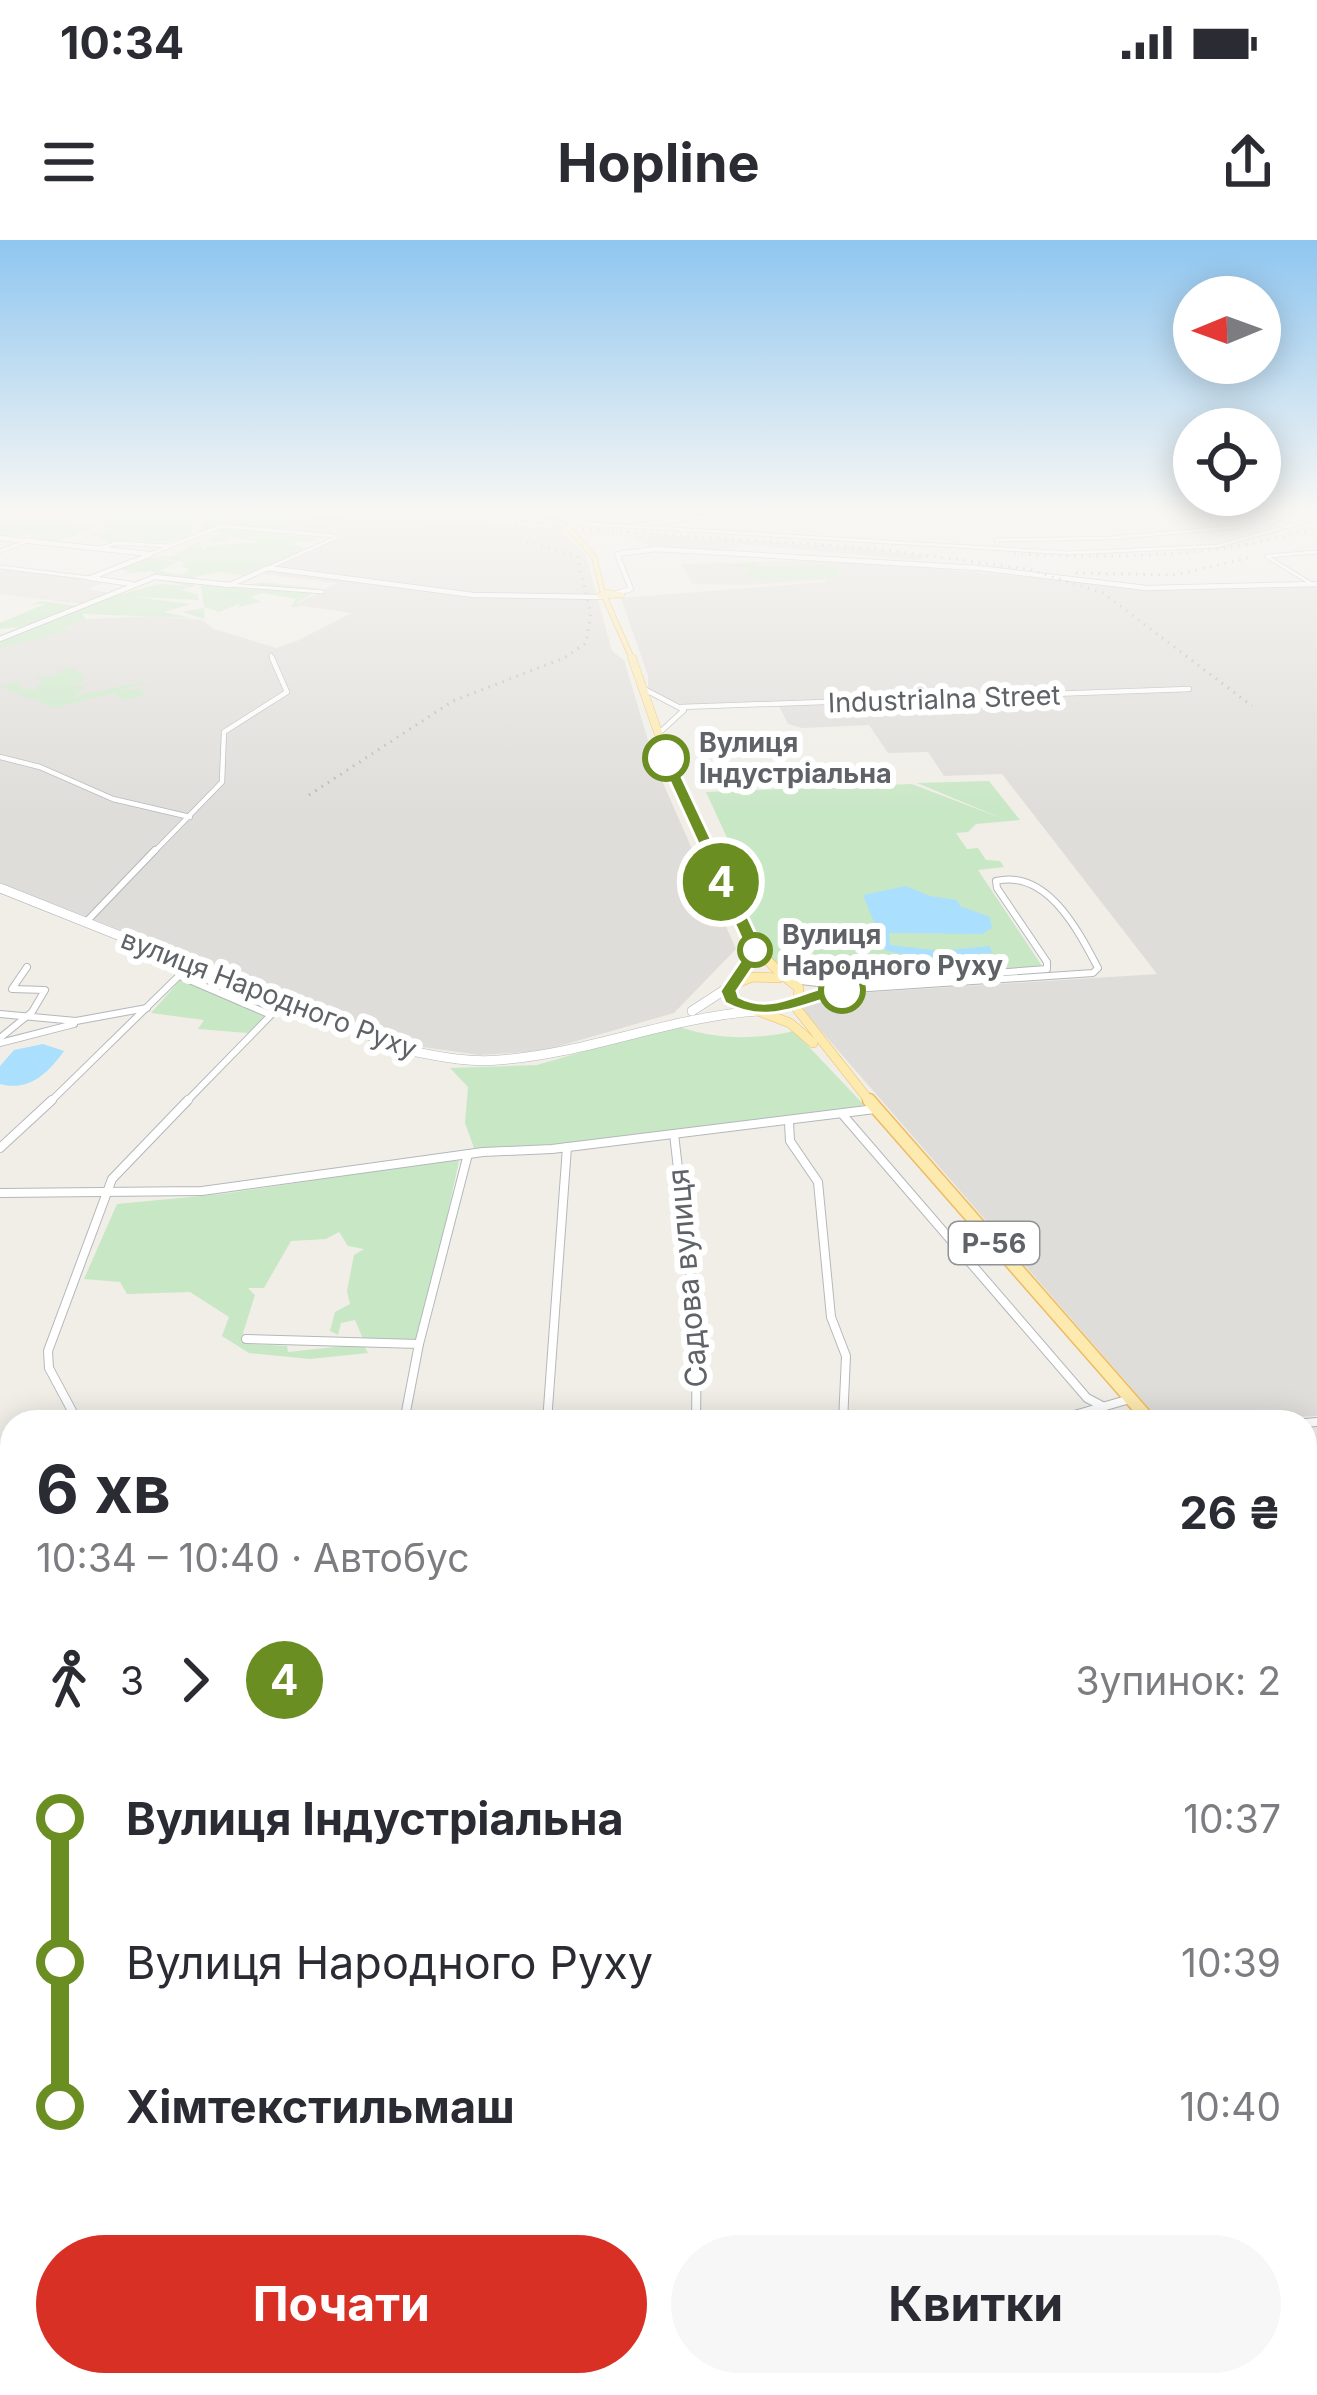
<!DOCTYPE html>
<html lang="uk">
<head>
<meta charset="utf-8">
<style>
  body { margin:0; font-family:Inter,sans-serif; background:#f7f7f7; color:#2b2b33; height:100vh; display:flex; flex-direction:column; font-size:45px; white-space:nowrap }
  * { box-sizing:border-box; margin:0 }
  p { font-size:39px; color:#7c7c81 }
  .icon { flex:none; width:66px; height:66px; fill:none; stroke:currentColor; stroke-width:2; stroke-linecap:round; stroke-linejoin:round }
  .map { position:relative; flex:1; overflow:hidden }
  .drawer { position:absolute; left:0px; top:1170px; width:1317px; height:987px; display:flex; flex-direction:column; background:#fff; border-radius:36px 36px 0 0; box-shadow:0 6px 30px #0003 }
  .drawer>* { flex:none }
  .badge { padding:0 24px; border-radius:39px; font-size:42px; line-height:78px }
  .needle { width:78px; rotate:269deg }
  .tools { position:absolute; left:1173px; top:36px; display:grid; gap:24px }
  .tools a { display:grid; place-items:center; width:108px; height:108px; border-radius:50%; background:#fff; box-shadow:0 6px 30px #0003; font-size:60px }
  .map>.badge { position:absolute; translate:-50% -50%; box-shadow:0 0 0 6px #fff }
  .legs { display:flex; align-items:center; gap:18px; height:132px; padding:0 36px; font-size:39px }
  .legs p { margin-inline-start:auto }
  .head { display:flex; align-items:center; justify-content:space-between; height:204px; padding:0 36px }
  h1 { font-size:66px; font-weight:700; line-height:90px }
  .cta { display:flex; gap:24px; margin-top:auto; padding:24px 36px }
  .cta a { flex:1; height:138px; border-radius:72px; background:#d93025; color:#fff; font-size:48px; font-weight:700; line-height:138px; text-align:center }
  .cta a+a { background:#f7f7f7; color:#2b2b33 }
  ul { padding:0 36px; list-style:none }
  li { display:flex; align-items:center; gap:42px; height:144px; font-size:45px }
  li i { display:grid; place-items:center; width:18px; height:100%; margin:0 15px; background:currentColor }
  li i::after { content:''; width:30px; height:30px; margin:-15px; border:9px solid; border-radius:50%; background:#fff }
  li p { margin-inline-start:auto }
  li:first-child i { background:linear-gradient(#0000 50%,currentColor 0) }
  li:last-child i { background:linear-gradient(currentColor 50%,#0000 0) }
  .status { display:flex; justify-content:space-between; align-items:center; height:84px; padding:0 60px; background:#fff; direction:ltr }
  .status svg { height:33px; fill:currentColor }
  header { display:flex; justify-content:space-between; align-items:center; height:156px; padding:0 36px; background:#fff; font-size:54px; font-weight:700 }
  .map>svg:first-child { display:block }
  .industrial { fill:#dfddd9 }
  .education { fill:#e3dfd8 }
  .green { fill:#c8e7c5 }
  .water { fill:#aae0fd }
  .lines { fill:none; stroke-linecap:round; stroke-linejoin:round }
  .street-far5-casing { stroke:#b4b8bb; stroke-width:4.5 }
  .street-far4-casing { stroke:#b4b8bb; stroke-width:6 }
  .street-far3-casing { stroke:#b4b8bb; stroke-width:8 }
  .street-far2-casing { stroke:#b4b8bb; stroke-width:10 }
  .street-far1-casing { stroke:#b4b8bb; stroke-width:12 }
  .street-casing { stroke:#b4b8bb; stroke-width:15 }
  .secondary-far1-casing { stroke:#b3b7bb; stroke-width:6 }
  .secondary-casing { stroke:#b3b7bb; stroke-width:10 }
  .primary-far4-casing { stroke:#efbb62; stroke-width:6 }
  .primary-far3-casing { stroke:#efbb62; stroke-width:9 }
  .primary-far2-casing { stroke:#efbb62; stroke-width:10 }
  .primary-far1-casing { stroke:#efbb62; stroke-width:15 }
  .primary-casing { stroke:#efbb62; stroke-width:18 }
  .street-far5 { stroke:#fff; stroke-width:3 }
  .street-far4 { stroke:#fff; stroke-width:4.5 }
  .street-far3 { stroke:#fff; stroke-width:6 }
  .street-far2 { stroke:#fff; stroke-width:8 }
  .street-far1 { stroke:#fff; stroke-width:9 }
  .street { stroke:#fff; stroke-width:12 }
  .secondary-far1 { stroke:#fff; stroke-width:4.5 }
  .secondary { stroke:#fff; stroke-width:9 }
  .primary-far4 { stroke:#fdeaaf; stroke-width:4.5 }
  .primary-far3 { stroke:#fdeaaf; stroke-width:8 }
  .primary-far2 { stroke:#fdeaaf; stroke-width:9 }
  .primary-far1 { stroke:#fdeaaf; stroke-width:12 }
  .primary { stroke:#fdeaaf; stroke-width:15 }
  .rail { stroke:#b5b6b7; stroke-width:3; stroke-dasharray:1.5 6; stroke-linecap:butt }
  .primary-bridge-casing { stroke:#efbb62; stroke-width:6; stroke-linecap:butt }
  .primary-bridge { stroke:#fdeaaf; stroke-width:4.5 }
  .line-1 { fill:#6b8e23; stroke:#fff; stroke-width:3 }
  .stop-1-dot { fill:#fff; stroke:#6b8e23; stroke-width:6 }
  .labels { text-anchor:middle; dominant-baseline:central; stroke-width:12; stroke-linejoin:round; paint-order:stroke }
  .far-street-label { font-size:27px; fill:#5f6367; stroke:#fff }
  .far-stop-label { font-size:27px; font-weight:bold; fill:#5f6367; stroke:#fff; text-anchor:start }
  .shield { fill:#fff; stroke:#8f9295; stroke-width:3 }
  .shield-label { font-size:27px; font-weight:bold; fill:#5f6367 }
  .street-label { font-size:30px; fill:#5f6367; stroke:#fff }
</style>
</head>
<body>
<div class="status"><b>10:34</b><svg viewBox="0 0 49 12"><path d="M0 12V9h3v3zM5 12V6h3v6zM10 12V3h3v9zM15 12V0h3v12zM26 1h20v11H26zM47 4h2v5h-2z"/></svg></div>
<header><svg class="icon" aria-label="menu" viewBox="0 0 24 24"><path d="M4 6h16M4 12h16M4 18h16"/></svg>Hopline<svg class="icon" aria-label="share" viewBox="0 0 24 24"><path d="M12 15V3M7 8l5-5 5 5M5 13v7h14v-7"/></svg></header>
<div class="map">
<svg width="1317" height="2155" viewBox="0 0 1317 2155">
  <rect width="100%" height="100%" fill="#f0eee7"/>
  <g class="industrial">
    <path d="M 326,281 L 560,288 L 586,316 L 612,411 L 624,420 L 656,527 L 736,709 L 674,773 L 542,811 L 480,815 L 415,806 L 0,643 L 0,407 L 65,392 L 58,390 L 86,379 L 152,376 L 202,380 L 214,389 L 276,408 L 299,400 L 352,373 L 295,365 L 337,343 L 263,334 L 342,297 L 277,290 Z"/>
    <path d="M 651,294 L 863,308 L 927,316 L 918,320 L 739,304 L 733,311 L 652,307 L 630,297 Z"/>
    <path d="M 842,320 L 1124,346 L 1317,344 L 1317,1176 L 1161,1182 L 803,770 L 806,761 L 827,755 L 1157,734 L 1002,534 L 944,536 L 928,512 L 888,513 L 869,485 L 802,488 L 788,484 L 779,466 L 687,467 L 648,450 L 648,436 L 621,358 L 825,342 Z"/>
  </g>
  <g class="education">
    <path d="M 842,320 L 841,339 L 747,345 L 693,344 L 681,324 Z"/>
    <path d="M 6,329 L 103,342 L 88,349 L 110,353 L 81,364 L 0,354 L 0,331 Z"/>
  </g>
  <g class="green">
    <path d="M 167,272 L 168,276 L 172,272 L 260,272 L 524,287 L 398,285 C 359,291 314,276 276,290 L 321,299 L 290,304 L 307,309 L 246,336 L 220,332 L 195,337 L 194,346 L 181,350 L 197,354 L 199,360 L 135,357 L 191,364 L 164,372 L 192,378 L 82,374 L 86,379 L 61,389 L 70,391 L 0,408 L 0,395 L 20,387 L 0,389 L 0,383 L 47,363 L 30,365 L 41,361 L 79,366 L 158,344 L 190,346 L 157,340 L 187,339 L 153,336 L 153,331 L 124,334 L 130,331 L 117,329 L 149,317 L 177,322 L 160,331 L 182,335 L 190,329 L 181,327 L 187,323 L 153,316 L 173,316 L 199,301 L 204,311 L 207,306 L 260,302 L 231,297 L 219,303 L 206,300 L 226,291 L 198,295 L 207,277 L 203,274 L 193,276 L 191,296 C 158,309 130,295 107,305 L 148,312 L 98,306 L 110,302 L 98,299 L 103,295 L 80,299 L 108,289 L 100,285 L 121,273 Z"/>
    <path d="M 112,275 L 73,279 L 75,286 L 98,285 L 70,297 L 49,302 L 37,298 L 62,291 L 33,298 L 30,294 L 0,297 L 0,284 Z"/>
    <path d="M 752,322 L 756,327 L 823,325 L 842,330 L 834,338 L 765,341 L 747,336 L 749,327 L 723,326 Z"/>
    <path d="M 200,342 L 237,347 L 263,342 L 322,349 L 302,351 L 311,354 L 296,364 L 301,367 L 291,367 L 296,359 L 262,353 L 251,357 L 261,362 L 238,367 L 241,363 L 219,372 L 205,367 L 204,379 L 182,372 L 204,368 Z"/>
    <path d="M 69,427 L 85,435 L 82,441 L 67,446 L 88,445 L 73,457 L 141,442 L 145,443 L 119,451 L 154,447 L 139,450 L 145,455 L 124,460 L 114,453 L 55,468 L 0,447 L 18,440 L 20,448 L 35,450 L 42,441 L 34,435 L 49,438 Z"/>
    <path d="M 989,541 L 1020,580 L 976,584 L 968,592 L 956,593 L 967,609 L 978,608 L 986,620 L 1000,621 L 1004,627 L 978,630 L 1042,726 C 1011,735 813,748 789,735 C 758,717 744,661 730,630 L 741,628 L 706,552 L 912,544 L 1006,580 L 917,543 Z"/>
    <path d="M 182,738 L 268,776 L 248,793 L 198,789 L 204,780 L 151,773 Z"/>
    <path d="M 675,785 C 712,800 756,800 794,791 L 863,864 L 859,870 L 835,873 L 559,904 L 474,908 L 465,883 L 468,847 L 450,828 L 537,825 Z"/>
    <path d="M 450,920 L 459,921 L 420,1101 L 363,1099 L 355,1080 L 341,1083 L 338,1095 L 330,1091 L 335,1072 L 350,1064 L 347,1051 L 354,1015 L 364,1009 L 348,1006 L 339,992 L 326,999 L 291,1001 L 264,1048 L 248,1048 L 255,1055 L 243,1093 L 247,1104 L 287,1106 L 288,1112 L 363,1104 L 368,1113 L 310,1119 L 249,1113 L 222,1096 L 229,1077 L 190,1052 L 127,1054 L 120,1042 L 84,1039 L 117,964 L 222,954 Z"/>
    <path d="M 0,1629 L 12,1646 L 12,2145 L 76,2145 L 70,2155 L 0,2155 Z"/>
    <path d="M 1317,1958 L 1317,2106 L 1305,2095 L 1305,1993 Z"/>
  </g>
  <g class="water">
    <path d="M 906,646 L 930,656 L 957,660 L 960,666 L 990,677 L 992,688 L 982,694 L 889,693 L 890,705 L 941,711 L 989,706 L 993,713 L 920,717 L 886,711 L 863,655 Z"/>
    <path d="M 43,804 L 64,811 C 48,833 29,852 0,844 L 0,826 L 14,810 Z"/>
  </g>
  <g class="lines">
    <defs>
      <g id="street-far5">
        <path d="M 548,272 L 592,285"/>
        <path d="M 778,272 L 997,276 L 1197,272"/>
        <path d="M 1246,272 L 1289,287"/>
        <path d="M 590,284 L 1070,313 L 1218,306 L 1317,278"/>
        <path d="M 637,285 L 742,272"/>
        <path d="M 997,304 L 997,300 L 1109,298 L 1238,287"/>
        <path d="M 100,308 L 117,303 L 170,306"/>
        <path d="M 0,311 L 33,299"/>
        <path d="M 150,314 L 222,286 L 334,296"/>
        <path d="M 0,327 L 90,338"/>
        <path d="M 268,328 L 335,298"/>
        <path d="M 1312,344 L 1266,316 L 1317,312"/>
        <path d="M 230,345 L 323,352"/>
        <path d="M 271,415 L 274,421"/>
      </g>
      <g id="street-far4">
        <path d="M 642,448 L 684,470 L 658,494"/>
        <path d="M 681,467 L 1189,449"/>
        <path d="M 0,517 L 40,527 L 113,559 L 190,577"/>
        <path d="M 153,613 L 222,542 L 224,492 L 287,452 L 272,418"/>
      </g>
      <g id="street-far3">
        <path d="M 86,682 L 155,610"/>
        <path d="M 180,736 L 271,775 L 185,863"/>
        <path d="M 791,740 L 837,745 L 1047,729 L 1047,722 L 997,648 L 996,641 C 1047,629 1078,690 1098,728 L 1093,733 L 824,751 L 800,760"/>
        <path d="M 0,774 L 76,781 L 147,768"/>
        <path d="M 0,798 L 32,772 L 45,750 L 12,749 L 27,727"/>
        <path d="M 0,803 L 74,784"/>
        <path d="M 49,863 L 191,724"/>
      </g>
      <g id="street-far2">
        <path d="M 843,875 L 1087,1158 L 1104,1167"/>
        <path d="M 789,882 L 790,901 L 818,942 L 831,1077 L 846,1116 L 843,1182"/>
        <path d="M 674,894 L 697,1093 L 696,1182"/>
        <path d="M 0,908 L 52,860"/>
        <path d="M 0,953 L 202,951 L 483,912 L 552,909 L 875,869"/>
        <path d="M 246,1099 L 419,1104 L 404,1182"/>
        <path d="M 419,1104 L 468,914"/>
        <path d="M 78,1182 L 49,1128 L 48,1111 L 112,939 L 188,860"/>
        <path d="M 547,1182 L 567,907"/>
        <path d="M 1050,1182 L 1130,1159"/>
        <path d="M 1305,1183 L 1317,1182"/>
      </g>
      <path id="street-far1" d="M 1305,1568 L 1317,1570"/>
      <g id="street">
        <path d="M 0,1621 L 12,1633"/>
        <path d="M 1305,1902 L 1317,1887"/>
        <path d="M 79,2155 L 85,2145"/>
        <path d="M 271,2155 L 275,2145"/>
        <path d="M 1113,2155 L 1122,2145"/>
      </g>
      <g id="secondary-far1">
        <path d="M 0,298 L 150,314"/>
        <path d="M 132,344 L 90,338 L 149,315"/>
        <path d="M 618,353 L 631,349 L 617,314 L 656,309 L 979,328 L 1147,348 L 1317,344"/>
        <path d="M 0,399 L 155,337 L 230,345 L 268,328 L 473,355 L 601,357"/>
      </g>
      <g id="secondary">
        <path d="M 0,648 L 406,810 C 437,816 467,823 499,820 C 587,814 669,777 758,771"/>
        <path d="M 692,771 L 732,745"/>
      </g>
      <g id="primary-far4">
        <path d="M 479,272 L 562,283"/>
        <path d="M 572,292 L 594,317 L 603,353"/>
        <path d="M 606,352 L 622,355 L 599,356 Z"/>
        <path d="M 605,358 L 633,421"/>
      </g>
      <path id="primary-far3" d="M 632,418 L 679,552 L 707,613"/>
      <g id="primary-far2">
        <path d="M 706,610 C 731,666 748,712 799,748 L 797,769 L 871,863"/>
        <path d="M 732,745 L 729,756 L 734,762 L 790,783 L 813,803"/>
        <path d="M 732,745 L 752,737 L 779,738"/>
      </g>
      <path id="primary-far1" d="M 869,860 L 1151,1182"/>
      <path id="primary" d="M 1305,1356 L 1317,1370"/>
    </defs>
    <use href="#street-far5" class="street-far5-casing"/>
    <use href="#street-far4" class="street-far4-casing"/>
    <use href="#street-far3" class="street-far3-casing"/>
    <use href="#street-far2" class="street-far2-casing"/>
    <use href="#street-far1" class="street-far1-casing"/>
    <use href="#street" class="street-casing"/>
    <use href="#secondary-far1" class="secondary-far1-casing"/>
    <use href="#secondary" class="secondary-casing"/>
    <use href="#primary-far4" class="primary-far4-casing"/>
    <use href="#primary-far3" class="primary-far3-casing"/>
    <use href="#primary-far2" class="primary-far2-casing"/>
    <use href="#primary-far1" class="primary-far1-casing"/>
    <use href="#primary" class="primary-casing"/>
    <use href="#street-far5" class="street-far5"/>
    <use href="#street-far4" class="street-far4"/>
    <use href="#street-far3" class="street-far3"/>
    <use href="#street-far2" class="street-far2"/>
    <use href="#street-far1" class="street-far1"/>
    <use href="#street" class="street"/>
    <use href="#secondary-far1" class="secondary-far1"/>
    <use href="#secondary" class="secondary"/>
    <use href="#primary-far4" class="primary-far4"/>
    <use href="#primary-far3" class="primary-far3"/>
    <use href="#primary-far2" class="primary-far2"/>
    <use href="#primary-far1" class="primary-far1"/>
    <use href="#primary" class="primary"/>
    <g class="rail">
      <path d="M 183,272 L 266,278"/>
      <path d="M 82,276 L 154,272"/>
      <path d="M 253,276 L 580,289 L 871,308 L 1028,329 L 1103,353 L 1252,466"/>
      <path d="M 0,277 L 95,272"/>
      <path d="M 1014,314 C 1117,318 1218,319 1317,287"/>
      <path d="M 1076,333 L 1175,335 L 1248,318"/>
      <path d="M 309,555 L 453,461 L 564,418 L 586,403 L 591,374 L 577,316 L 516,299"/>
    </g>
    <defs>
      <path id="primary-bridge" d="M 562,283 L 572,292"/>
    </defs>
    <use href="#primary-bridge" class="primary-bridge-casing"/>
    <use href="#primary-bridge" class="primary-bridge"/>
  </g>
  <linearGradient id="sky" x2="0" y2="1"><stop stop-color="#8fc6f0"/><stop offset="0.47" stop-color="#f8f7f4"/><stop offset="1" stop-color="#f8f7f4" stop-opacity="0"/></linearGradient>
  <rect width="1317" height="573" fill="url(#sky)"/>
  <path class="line-1" d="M 666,514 L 673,518 L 764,711 L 737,751 L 739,757 C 777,777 808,742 848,746 L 848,753 C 803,763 769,787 725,763 L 720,751 L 747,711 L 659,518 Z"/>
  <g class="stop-1-dot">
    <circle cx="666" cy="518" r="21"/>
    <circle cx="755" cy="710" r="15"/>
    <circle cx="842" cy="750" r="21"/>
  </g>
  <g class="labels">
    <g class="far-street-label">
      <text transform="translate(944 459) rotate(-2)">Industrialna Street</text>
      <text transform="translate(269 754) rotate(21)">вулиця Народного Руху</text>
    </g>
    <g class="far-stop-label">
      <text x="699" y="502">Вулиця<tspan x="699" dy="31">Індустріальна</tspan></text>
      <text x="782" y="694">Вулиця<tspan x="782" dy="31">Народного Руху</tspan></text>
    </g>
    <rect class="shield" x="949" y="982" width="90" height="42" rx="9"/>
    <g class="shield-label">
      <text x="994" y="1003">Р-56</text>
    </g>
    <g class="street-label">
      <text transform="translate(687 1038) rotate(-95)">Садова вулиця</text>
    </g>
  </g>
</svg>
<div class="tools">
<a><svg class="needle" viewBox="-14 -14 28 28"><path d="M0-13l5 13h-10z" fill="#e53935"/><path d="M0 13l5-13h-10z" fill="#7c7c81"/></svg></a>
<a><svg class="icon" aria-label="locate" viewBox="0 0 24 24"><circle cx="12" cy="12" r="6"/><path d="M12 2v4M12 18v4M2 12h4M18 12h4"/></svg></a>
</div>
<b class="badge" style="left:721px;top:642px;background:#6b8e23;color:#fff">4</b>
<section class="drawer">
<div class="head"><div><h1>6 хв</h1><p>10:34 – 10:40 · Автобус</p></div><b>26 ₴</b></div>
<div class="legs"><svg class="icon" aria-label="walk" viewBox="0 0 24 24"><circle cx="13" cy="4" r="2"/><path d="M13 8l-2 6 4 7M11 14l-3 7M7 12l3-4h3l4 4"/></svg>3<svg class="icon" aria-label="forward" viewBox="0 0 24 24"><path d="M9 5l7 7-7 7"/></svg><b class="badge" style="background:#6b8e23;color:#fff">4</b><p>Зупинок: 2</p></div>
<ul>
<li><i style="color:#6b8e23"></i><b>Вулиця Індустріальна</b><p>10:37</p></li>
<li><i style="color:#6b8e23"></i><span>Вулиця Народного Руху</span><p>10:39</p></li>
<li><i style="color:#6b8e23"></i><b>Хімтекстильмаш</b><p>10:40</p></li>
</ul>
<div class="cta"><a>Почати</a><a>Квитки</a></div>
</section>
</div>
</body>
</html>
